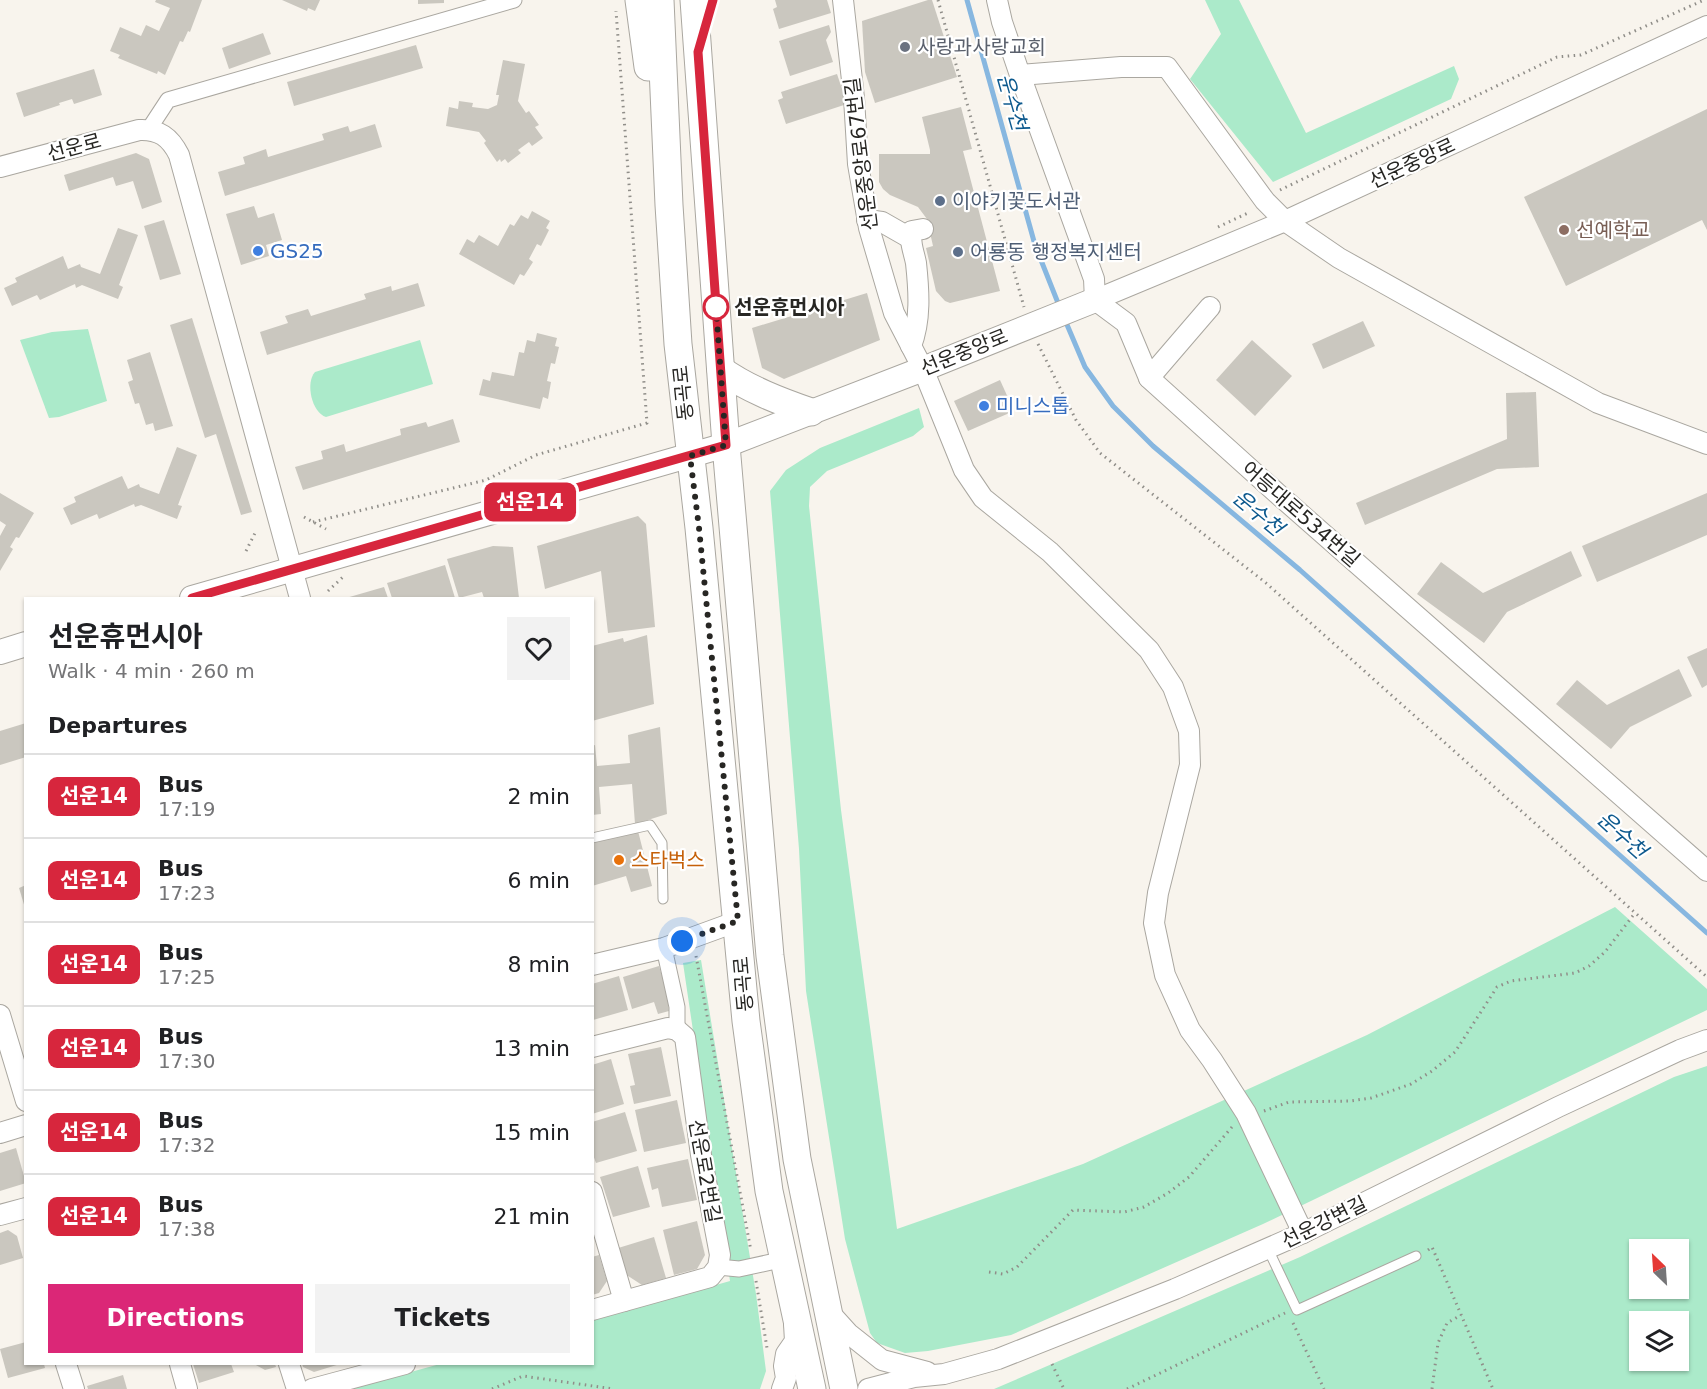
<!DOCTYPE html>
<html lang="en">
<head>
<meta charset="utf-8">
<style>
  body { margin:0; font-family:"DejaVu Sans","Noto Sans KR",sans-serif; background:#f2f2f2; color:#202124; height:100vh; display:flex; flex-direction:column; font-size:22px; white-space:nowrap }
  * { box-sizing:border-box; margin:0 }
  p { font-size:20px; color:#757577 }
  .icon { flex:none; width:33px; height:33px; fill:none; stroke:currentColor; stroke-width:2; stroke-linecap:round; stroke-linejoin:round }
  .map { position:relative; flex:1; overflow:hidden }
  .side { position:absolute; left:24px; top:597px; width:570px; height:768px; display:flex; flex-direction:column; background:#fff; border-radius:0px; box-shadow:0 2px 4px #0004 }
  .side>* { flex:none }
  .badge { padding:0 12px; border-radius:9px; font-size:21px; line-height:39px }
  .needle { width:39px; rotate:335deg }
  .buttons { position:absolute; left:1629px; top:1239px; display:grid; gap:12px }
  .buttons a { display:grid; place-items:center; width:60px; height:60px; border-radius:0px; background:#fff; box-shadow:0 2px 4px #0004; font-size:30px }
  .you { position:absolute; width:30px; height:30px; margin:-15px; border:4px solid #fff; border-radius:50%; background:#1a73e8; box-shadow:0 0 0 9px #1a73e833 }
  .map>.badge { position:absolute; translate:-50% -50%; box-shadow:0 0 0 3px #fff }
  h2 { padding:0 24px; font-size:22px; line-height:54px }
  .round { display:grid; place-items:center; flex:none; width:63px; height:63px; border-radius:0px; background:#f2f2f2 }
  .overview { display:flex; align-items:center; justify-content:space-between; height:102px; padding:0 24px }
  h1 { font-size:28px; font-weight:700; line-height:45px }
  .primary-button { display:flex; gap:12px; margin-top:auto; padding:12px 24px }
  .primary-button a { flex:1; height:69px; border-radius:0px; background:#db2777; color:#fff; font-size:24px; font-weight:700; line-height:69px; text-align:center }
  .primary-button a+a { background:#f2f2f2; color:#202124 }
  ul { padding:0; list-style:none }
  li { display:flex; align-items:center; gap:18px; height:84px; padding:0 24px; border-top:2px solid #e0e0e0 }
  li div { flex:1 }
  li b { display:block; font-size:22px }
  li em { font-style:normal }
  li .badge { min-width:66px; font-weight:700; text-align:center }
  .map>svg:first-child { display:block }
  .green { fill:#abeaca; fill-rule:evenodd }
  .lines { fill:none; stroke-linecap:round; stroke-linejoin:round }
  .stream { stroke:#87b7e0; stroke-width:5 }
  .building { fill:#cac7bf }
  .service-casing { stroke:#aaa7a0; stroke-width:11 }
  .pedestrian-casing { stroke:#aaa7a0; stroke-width:17 }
  .minor-casing { stroke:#aaa7a0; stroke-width:22 }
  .tertiary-casing { stroke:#aaa7a0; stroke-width:26 }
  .secondary-casing { stroke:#aaa7a0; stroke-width:29 }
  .path { stroke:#908e89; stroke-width:3; stroke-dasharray:1.5 4.5; stroke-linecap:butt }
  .service { stroke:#fff; stroke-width:9 }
  .pedestrian { stroke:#fff; stroke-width:15 }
  .minor { stroke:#fff; stroke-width:20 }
  .tertiary { stroke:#fff; stroke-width:24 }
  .secondary { stroke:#fff; stroke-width:27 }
  .line-casing { stroke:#fff; stroke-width:14 }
  .line { stroke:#d7263d; stroke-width:9 }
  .walk { stroke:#272623; stroke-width:6; stroke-dasharray:0 10.8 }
  .worship-dot { fill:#6b7280; stroke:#fff; stroke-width:2 }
  .service-dot { fill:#5c6f8a; stroke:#fff; stroke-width:2 }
  .education-dot { fill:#8d6e63; stroke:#fff; stroke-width:2 }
  .shop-dot { fill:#3f7fe0; stroke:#fff; stroke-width:2 }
  .stop-dot { fill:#fff; stroke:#d7263d; stroke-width:3 }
  .food-dot { fill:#e8710a; stroke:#fff; stroke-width:2 }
  .labels { text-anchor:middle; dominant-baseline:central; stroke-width:4.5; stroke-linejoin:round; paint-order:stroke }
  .worship-label { font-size:20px; fill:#5b616d; stroke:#fff; text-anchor:start }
  .street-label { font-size:20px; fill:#272623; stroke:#fff }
  .service-label { font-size:20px; fill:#4e5e75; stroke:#fff; text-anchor:start }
  .education-label { font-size:20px; fill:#785e54; stroke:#fff; text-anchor:start }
  .shop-label { font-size:20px; fill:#366cbe; stroke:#fff; text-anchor:start }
  .stop-label { font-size:20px; font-weight:bold; fill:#272623; stroke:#fff; text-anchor:start }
  .food-label { font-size:20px; fill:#c56008; stroke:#fff; text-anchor:start }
  .water-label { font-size:21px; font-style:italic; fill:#0e5a8e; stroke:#fff }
</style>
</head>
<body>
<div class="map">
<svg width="1707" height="1389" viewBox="0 0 1707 1389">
  <rect width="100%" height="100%" fill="#f8f4ed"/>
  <g class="green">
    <path d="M 1205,0 L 1239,0 L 1306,133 L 1454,66 L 1459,79 L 1451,99 L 1273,182 L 1190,79 L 1221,34 Z"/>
    <path d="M 88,329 L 107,401 L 59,417 L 49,418 L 20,340 L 52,332 Z"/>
    <path d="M 420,340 L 433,384 L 326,417 C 312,413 305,383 315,372 Z"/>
    <path d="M 919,408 L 924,427 L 913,436 L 827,471 L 810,487 L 809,506 L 841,810 L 897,1229 L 1083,1164 L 1367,1035 L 1615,907 L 1707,989 L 1707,1010 L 1263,1224 L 1011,1335 L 928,1351 L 905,1353 L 877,1343 L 870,1333 L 845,1239 L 806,991 L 799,849 L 770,491 L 786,470 L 820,448 Z"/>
    <path d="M 701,960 L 756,1294 L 766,1371 L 760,1389 L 349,1389 L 440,1364 L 592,1364 L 593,1320 L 730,1281 L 683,963 Z"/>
    <path d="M 1707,1066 L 1707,1389 L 994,1389 L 1300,1257 L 1674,1077 ZM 1640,1250 L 1678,1250 L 1678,1288 L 1640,1288 ZM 1640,1322 L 1678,1322 L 1678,1360 L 1640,1360 Z"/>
  </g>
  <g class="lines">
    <g class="stream">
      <path d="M 967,0 L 1035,245 L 1060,308"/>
      <path d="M 1065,320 L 1085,367 L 1113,406 L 1153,446 L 1300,570 L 1707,933"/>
    </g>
  </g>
  <g class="building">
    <path d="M 156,0 L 202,0 L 190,32 L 188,31 L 183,42 L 180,41 L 165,75 L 158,71 L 157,74 L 118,58 L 120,55 L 110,51 L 120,27 L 141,36 L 146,25 L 159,31 L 170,8 L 155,2 Z"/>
    <path d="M 282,0 L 320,0 L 315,11 L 308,8 L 307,11 Z"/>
    <path d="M 418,0 L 444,0 L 444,3 L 418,4 Z"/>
    <path d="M 775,0 L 827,0 L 831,13 L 779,29 L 773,9 L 777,7 Z"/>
    <path d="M 928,0 L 932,0 L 957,77 L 875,103 L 865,72 L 862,21 Z"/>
    <path d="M 829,25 L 831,32 L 826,40 L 833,62 L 790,76 L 779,41 Z"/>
    <path d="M 263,33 L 271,54 L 229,69 L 222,48 Z"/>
    <path d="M 416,45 L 423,68 L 294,106 L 287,82 Z"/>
    <path d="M 503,60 L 525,64 L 518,101 L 526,113 L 529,111 L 539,125 L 535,127 L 543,138 L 532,146 L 529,142 L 518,150 L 521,153 L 508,163 L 505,159 L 501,162 L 500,159 L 497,162 L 484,143 L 486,141 L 479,132 L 446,126 L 449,107 L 458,109 L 459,101 L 473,103 L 472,107 L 488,109 L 497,105 L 499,95 L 496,95 Z"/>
    <path d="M 94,69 L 102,95 L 74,104 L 72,99 L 59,103 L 60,105 L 24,117 L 16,93 Z"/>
    <path d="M 837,74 L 847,104 L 786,124 L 778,100 L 783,98 L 781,92 Z"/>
    <path d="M 961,107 L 972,149 L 963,151 L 1000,291 L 950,303 L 945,301 L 936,291 L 926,248 L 933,246 L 927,219 L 918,207 L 890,195 L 883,189 L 879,182 L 879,154 L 930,154 L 930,150 L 922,117 Z"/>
    <path d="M 1707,109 L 1707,230 L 1702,220 L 1566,286 L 1524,197 Z"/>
    <path d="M 375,124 L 382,147 L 225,196 L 218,172 L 245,164 L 243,157 L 266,149 L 268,157 L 324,140 L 322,134 L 348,126 L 350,132 Z"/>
    <path d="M 136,153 L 149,159 L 162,202 L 142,209 L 133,181 L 116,186 L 113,177 L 69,191 L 64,175 Z"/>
    <path d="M 254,206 L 258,218 L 274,213 L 282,240 L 266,245 L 269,256 L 241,265 L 226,214 Z"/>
    <path d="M 532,211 L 550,221 L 546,228 L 549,230 L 541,246 L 537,244 L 529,259 L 533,262 L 524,276 L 520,274 L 514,285 L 459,254 L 467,239 L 474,243 L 479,235 L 498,246 L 510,224 L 514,226 L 521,215 L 528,219 Z"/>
    <path d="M 164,220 L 181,274 L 160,280 L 144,226 Z"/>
    <path d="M 118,228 L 138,235 L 119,285 L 123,287 L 118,299 L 82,285 L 76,288 L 75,284 L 40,300 L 37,295 L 12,306 L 4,288 L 17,282 L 15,278 L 63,256 L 68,269 L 80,264 L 81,267 L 100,274 Z"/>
    <path d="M 418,283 L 425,306 L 267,355 L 260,332 L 288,323 L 285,316 L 308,309 L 311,316 L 366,299 L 364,294 L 391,286 L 392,291 Z"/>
    <path d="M 867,293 L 880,340 L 784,379 L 762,368 L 752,328 Z"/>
    <path d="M 192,318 L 252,512 L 241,515 L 216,434 L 205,438 L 170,325 Z"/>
    <path d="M 1363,321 L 1375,346 L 1323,369 L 1312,344 Z"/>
    <path d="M 537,333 L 557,338 L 555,346 L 559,347 L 555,364 L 551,363 L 547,381 L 551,382 L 548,399 L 543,397 L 540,409 L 479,395 L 483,379 L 490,381 L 492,372 L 514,376 L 519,352 L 524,353 L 527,340 L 535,342 Z"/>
    <path d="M 1252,340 L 1292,376 L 1255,416 L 1216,380 Z"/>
    <path d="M 150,352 L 173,426 L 155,431 L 153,423 L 146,425 L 139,403 L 135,404 L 128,382 L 133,380 L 127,360 Z"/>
    <path d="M 1000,380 L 1014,411 L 968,431 L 954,401 Z"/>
    <path d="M 1536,392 L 1539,467 L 1497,469 L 1365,525 L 1356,503 L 1507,439 L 1506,393 Z"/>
    <path d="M 453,419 L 460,442 L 303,490 L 295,467 L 323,459 L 321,451 L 344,444 L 346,452 L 401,435 L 400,429 L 426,422 L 428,427 Z"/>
    <path d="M 177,447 L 197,455 L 178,505 L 182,506 L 177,519 L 141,505 L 135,507 L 134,504 L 99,519 L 97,514 L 71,525 L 63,508 L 76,502 L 74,497 L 122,476 L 128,489 L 139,484 L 140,487 L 159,494 Z"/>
    <path d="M 0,493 L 34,513 L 19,538 L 16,537 L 10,547 L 13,549 L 0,571 L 0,536 L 6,525 L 0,521 Z"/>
    <path d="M 1707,493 L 1707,535 L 1597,582 L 1582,546 Z"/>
    <path d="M 638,516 L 646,524 L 655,627 L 608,633 L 601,571 L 545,589 L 537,546 Z"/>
    <path d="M 493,546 L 513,547 L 519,598 L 484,598 L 482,592 L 459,598 L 447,559 Z"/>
    <path d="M 1571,551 L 1582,576 L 1507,612 L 1484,643 L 1417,594 L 1441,562 L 1483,593 Z"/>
    <path d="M 445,565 L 455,598 L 392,598 L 387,583 Z"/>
    <path d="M 384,587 L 388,598 L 346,598 Z"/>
    <path d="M 647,635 L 654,704 L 592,721 L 592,646 L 623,638 L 624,642 Z"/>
    <path d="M 1707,648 L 1707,685 L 1702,688 L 1687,657 Z"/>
    <path d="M 1679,669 L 1692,696 L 1630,727 L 1611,749 L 1556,704 L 1577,680 L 1607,705 Z"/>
    <path d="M 26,723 L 26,757 L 0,765 L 0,731 Z"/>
    <path d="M 660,727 L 667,814 L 635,824 L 632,784 L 599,787 L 601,814 L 592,815 L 592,746 L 595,745 L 597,766 L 630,763 L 628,735 Z"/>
    <path d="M 638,831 L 652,886 L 631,892 L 626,876 L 592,886 L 592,843 Z"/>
    <path d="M 26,885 L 26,908 L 25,908 L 19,888 Z"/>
    <path d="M 659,966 L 667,992 L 669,1011 L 658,1014 L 654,1002 L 632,1009 L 623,977 Z"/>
    <path d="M 619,976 L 628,1010 L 593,1020 L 592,984 Z"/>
    <path d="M 661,1047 L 671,1096 L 634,1104 L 630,1086 L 635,1085 L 628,1054 Z"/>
    <path d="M 611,1059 L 624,1104 L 592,1114 L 592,1065 Z"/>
    <path d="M 677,1100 L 686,1143 L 644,1152 L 635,1110 Z"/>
    <path d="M 625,1112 L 637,1151 L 596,1163 L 592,1152 L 592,1122 Z"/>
    <path d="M 16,1148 L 26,1183 L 0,1191 L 0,1153 Z"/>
    <path d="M 688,1159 L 697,1200 L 662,1207 L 658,1188 L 652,1190 L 647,1168 Z"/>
    <path d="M 638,1166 L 650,1207 L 613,1217 L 600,1177 Z"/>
    <path d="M 697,1221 L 705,1255 L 697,1269 L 674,1275 L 663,1230 Z"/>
    <path d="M 8,1230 L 17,1236 L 23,1258 L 0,1265 L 0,1233 Z"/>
    <path d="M 654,1237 L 666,1278 L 642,1285 L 622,1272 L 615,1249 Z"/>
    <path d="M 599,1255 L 607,1281 L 599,1293 L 592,1295 L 592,1257 Z"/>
    <path d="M 26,1342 L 26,1364 L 44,1364 L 45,1368 L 8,1378 L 0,1349 Z"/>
    <path d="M 193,1364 L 231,1364 L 234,1372 L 199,1383 Z"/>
    <path d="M 254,1364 L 275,1364 L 276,1367 L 265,1370 Z"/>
    <path d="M 302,1364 L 340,1364 L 314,1372 L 303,1367 Z"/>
    <path d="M 123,1375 L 127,1389 L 88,1389 L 87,1386 Z"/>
  </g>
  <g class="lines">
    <defs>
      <g id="service">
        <path d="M 592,838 L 650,825 L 662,843 L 663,899"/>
        <path d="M 1268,1249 L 1297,1310 L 1416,1256"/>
      </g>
      <g id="pedestrian">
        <path d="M 149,129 L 168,100 L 514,0"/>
        <path d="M 664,948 L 677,1007 L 677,1030"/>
        <path d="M 718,1267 L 739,1269 L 785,1259"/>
      </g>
      <g id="minor">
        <path d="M 843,0 L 854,98 L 858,164 L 869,228 L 894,313 L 923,369 L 964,470 L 983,498 L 1050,552 L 1149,650 L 1173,687 L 1189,731 L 1190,765 L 1158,893 L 1154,923 L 1165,975 L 1190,1030 L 1212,1060 L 1246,1113 L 1303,1233"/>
        <path d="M 997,0 L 1002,22 L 1020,75 L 1094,279 L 1095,300"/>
        <path d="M 1020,75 L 1121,67 L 1167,67 L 1265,201 L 1285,221 L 1339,258 L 1598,403 L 1707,444"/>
        <path d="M 0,167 L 139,130 C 159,129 170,137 179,155 L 300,598"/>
        <path d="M 867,220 L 882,222 L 910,238"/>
        <path d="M 1095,300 L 1126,323 L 1149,378 L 1279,495 L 1707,871"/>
        <path d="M 1095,300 L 1285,221 L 1707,26"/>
        <path d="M 911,346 C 921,320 919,291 916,263 C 914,252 909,242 912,231 L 923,229"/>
        <path d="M 1149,378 L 1210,307"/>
        <path d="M 592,965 L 664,948 L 738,921"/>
        <path d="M 0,1015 L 26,1101"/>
        <path d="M 592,1047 L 668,1028 L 677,1030 L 685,1037 L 701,1155 L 720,1255 L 718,1267 L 710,1277 L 592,1310"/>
        <path d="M 0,1133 L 26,1125"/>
        <path d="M 592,1192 L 624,1301"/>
        <path d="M 0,1215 L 26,1208"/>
        <path d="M 829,1312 L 848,1333 L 882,1360 L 927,1372"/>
        <path d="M 66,1364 L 74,1389"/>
        <path d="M 180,1364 L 187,1389"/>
        <path d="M 289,1364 L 297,1389"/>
        <path d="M 312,1389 L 405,1364"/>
        <path d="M 782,1389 L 786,1378 L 784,1366 L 786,1354 L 795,1341 L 794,1324"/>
        <path d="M 868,1389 L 914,1377 L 944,1374 L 998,1359 L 1175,1289 L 1303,1233 L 1558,1107 L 1680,1050 L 1707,1040"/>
      </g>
      <g id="tertiary">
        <path d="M 192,598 L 726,445 L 923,369 L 1095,300"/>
        <path d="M 0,652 L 26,644"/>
      </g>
      <g id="secondary">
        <path d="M 639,0 L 648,67"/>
        <path d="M 660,0 L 669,205 L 678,344 L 699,528 L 746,1021 L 769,1191 L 812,1389"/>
        <path d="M 694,0 L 726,445 L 770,956 L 797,1159 L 844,1389"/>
        <path d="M 721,370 C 748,389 779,401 811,412"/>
      </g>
    </defs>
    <use href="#service" class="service-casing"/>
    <use href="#pedestrian" class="pedestrian-casing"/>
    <use href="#minor" class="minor-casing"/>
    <use href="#tertiary" class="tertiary-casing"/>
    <use href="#secondary" class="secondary-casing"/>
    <g class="path">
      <path d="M 938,0 L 1024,307"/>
      <path d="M 1280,190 L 1557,57 L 1581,55 L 1704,0"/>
      <path d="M 1218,227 L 1250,212"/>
      <path d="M 1038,344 L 1076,420 L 1100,453 L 1266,583 L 1707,977"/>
      <path d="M 304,517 L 326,529"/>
      <path d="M 313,522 L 486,480 L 536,455 L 647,423 L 616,11"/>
      <path d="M 246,551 L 256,531"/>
      <path d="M 328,591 L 343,577"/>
      <path d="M 696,956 L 751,1251"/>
      <path d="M 1264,1111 L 1289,1102 L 1350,1101 L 1371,1098 L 1411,1084 L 1432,1071 L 1455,1052 L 1497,987 L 1511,981 L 1575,973 L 1589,966 L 1605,952 L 1635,913"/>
      <path d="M 1428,1250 L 1432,1247 L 1493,1389"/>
      <path d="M 989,1272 L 1003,1274 L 1017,1267 L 1073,1210 L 1124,1212 L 1144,1207 L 1168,1193 L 1189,1177 L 1232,1127"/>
      <path d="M 756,1281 L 767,1348"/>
      <path d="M 1293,1323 L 1324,1389"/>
      <path d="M 1052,1364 L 1064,1389"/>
      <path d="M 492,1389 L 523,1376 L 614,1389"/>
      <path d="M 1127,1389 L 1285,1313"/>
      <path d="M 1432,1389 L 1438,1343 L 1447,1323 L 1461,1315"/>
    </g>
    <use href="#service" class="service"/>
    <use href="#pedestrian" class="pedestrian"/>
    <use href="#minor" class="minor"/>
    <use href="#tertiary" class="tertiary"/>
    <use href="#secondary" class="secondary"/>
  </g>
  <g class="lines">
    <defs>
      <path id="line" d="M 192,598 L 726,445 L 698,52 L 713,0"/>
    </defs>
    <use href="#line" class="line-casing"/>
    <use href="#line" class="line"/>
    <path class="walk" d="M 682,941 L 738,921 L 699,528 L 690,456 L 726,445 L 716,307"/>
  </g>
  <circle class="worship-dot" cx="905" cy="47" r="6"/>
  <g class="service-dot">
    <circle cx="940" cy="201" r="6"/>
    <circle cx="958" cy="252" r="6"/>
  </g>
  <circle class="education-dot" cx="1564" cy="230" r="6"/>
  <g class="shop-dot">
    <circle cx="258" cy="251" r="6"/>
    <circle cx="984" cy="406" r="6"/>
  </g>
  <circle class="stop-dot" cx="716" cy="307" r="12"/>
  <circle class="food-dot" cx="619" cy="860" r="6"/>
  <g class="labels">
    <g class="worship-label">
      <text x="917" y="47">사랑과사랑교회</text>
    </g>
    <g class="street-label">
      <text transform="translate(74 147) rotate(-15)">선운로</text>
      <text transform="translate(861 154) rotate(-97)">선운중앙로67번길</text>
      <text transform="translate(1412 163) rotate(-25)">선운중앙로</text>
      <text transform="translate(964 352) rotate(-22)">선운중앙로</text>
      <text transform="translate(683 393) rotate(-96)">동곡로</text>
      <text transform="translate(1301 514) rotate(41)">어등대로534번길</text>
      <text transform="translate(743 984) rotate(-95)">동곡로</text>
      <text transform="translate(705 1171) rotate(80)">선운로2번길</text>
      <text transform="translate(1324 1222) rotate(-26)">선운강변길</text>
    </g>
    <g class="service-label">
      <text x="952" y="201">이야기꽃도서관</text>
      <text x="970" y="252">어룡동 행정복지센터</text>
    </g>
    <g class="education-label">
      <text x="1576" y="230">선예학교</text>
    </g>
    <g class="shop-label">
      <text x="270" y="251">GS25</text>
      <text x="996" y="406">미니스톱</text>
    </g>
    <g class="stop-label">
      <text x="734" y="307">선운휴먼시아</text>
    </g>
    <g class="food-label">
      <text x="631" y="860">스타벅스</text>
    </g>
    <g class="water-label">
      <text transform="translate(1012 102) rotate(74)">운수천</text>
      <text transform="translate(1258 513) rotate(40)">운수천</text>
      <text transform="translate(1622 835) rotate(42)">운수천</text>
    </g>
  </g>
</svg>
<div class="buttons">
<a><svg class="needle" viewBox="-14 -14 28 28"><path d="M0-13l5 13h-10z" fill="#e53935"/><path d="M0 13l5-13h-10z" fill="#757577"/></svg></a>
<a><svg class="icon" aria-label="layers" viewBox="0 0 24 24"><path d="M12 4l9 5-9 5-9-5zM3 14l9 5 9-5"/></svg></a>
</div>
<div class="you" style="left:682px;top:941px"></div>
<b class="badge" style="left:530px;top:502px;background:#d7263d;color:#fff">선운14</b>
<section class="side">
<div class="overview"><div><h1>선운휴먼시아</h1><p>Walk · 4 min · 260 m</p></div><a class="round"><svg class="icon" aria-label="heart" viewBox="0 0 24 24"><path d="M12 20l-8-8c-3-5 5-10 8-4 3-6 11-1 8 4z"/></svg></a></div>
<h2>Departures</h2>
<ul>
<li><span class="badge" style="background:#d7263d;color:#fff">선운14</span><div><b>Bus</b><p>17:19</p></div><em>2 min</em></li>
<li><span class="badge" style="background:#d7263d;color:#fff">선운14</span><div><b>Bus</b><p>17:23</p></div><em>6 min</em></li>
<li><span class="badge" style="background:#d7263d;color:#fff">선운14</span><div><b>Bus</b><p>17:25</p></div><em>8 min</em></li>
<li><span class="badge" style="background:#d7263d;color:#fff">선운14</span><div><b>Bus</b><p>17:30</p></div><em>13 min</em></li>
<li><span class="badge" style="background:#d7263d;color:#fff">선운14</span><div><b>Bus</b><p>17:32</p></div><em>15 min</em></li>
<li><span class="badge" style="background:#d7263d;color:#fff">선운14</span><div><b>Bus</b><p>17:38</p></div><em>21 min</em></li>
</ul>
<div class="primary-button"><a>Directions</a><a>Tickets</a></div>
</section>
</div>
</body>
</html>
